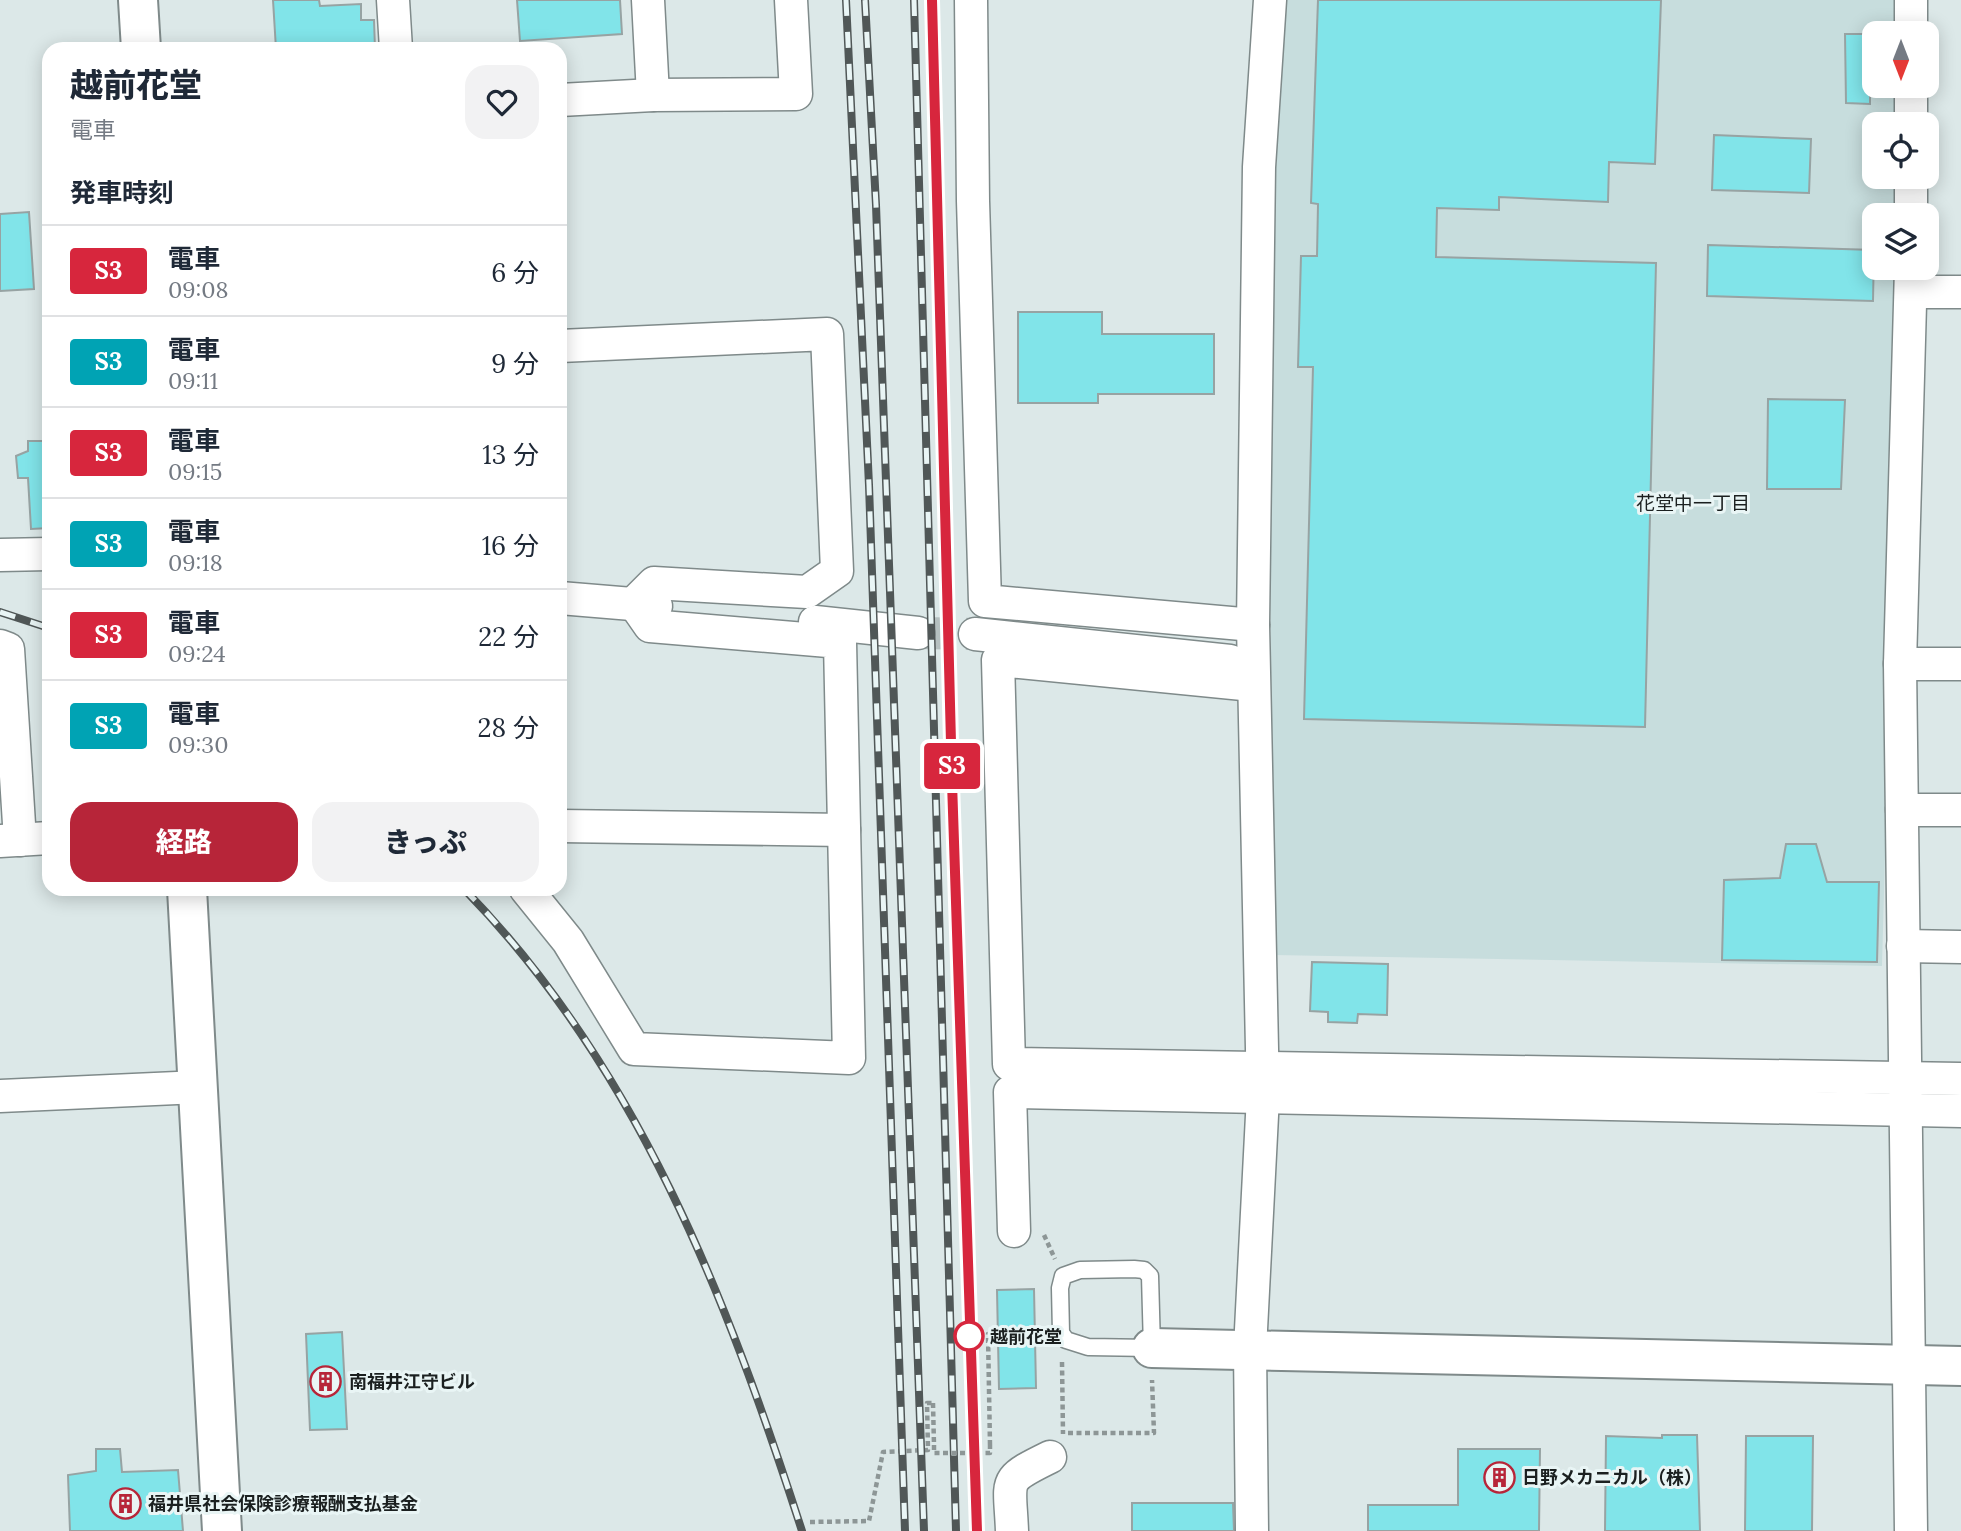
<!DOCTYPE html>
<html lang="ja">
<head>
<meta charset="utf-8">
<style>
  body { margin:0; font-family:Lora,"Noto Sans JP",serif; background:#f2f2f3; color:#1f2937; height:100vh; display:flex; flex-direction:column; font-size:26px; white-space:nowrap }
  * { box-sizing:border-box; margin:0 }
  p { font-size:23px; color:#747a83 }
  .icon { flex:none; width:38px; height:38px; fill:none; stroke:currentColor; stroke-width:2; stroke-linecap:round; stroke-linejoin:round }
  .map { position:relative; flex:1; overflow:hidden }
  .side { position:absolute; left:42px; top:42px; width:525px; height:854px; display:flex; flex-direction:column; background:#fff; border-radius:21px; box-shadow:0 4px 18px #0003 }
  .side>* { flex:none }
  .badge { padding:0 14px; border-radius:5px; font-size:24px; line-height:46px }
  .needle { width:46px; rotate:180deg }
  .controls { position:absolute; left:1862px; top:21px; display:grid; gap:14px }
  .controls a { display:grid; place-items:center; width:77px; height:77px; border-radius:14px; background:#fff; box-shadow:0 4px 18px #0003; font-size:35px }
  .map>.badge { position:absolute; translate:-50% -50%; box-shadow:0 0 0 4px #fff }
  h2 { padding:0 28px; font-size:26px; line-height:63px }
  .round { display:grid; place-items:center; flex:none; width:74px; height:74px; border-radius:21px; background:#f2f2f3 }
  .overview { display:flex; align-items:center; justify-content:space-between; height:119px; padding:0 28px }
  h1 { font-size:33px; font-weight:800; line-height:52px }
  .cta { display:flex; gap:14px; margin-top:auto; padding:14px 28px }
  .cta a { flex:1; height:80px; border-radius:21px; background:#b72539; color:#fff; font-size:28px; font-weight:800; line-height:80px; text-align:center }
  .cta a+a { background:#f2f2f3; color:#1f2937 }
  ul { padding:0; list-style:none }
  li { display:flex; align-items:center; gap:21px; height:91px; padding:0 28px; border-top:2px solid #e0e1e3 }
  li div { flex:1 }
  li b { display:block; font-size:26px }
  li em { font-style:normal }
  li .badge { min-width:77px; font-weight:700; text-align:center }
  .map>svg:first-child { display:block }
  .built { fill:#c7dddd }
  .building { fill:#81e4e9; stroke:#97a3a3; stroke-width:2 }
  .lines { fill:none; stroke-linecap:round; stroke-linejoin:round }
  .minor-tunnel { stroke:#b5c0c0; stroke-width:32; stroke-dasharray:32 16; stroke-linecap:butt }
  .service-casing { stroke:#7f8a8a; stroke-width:19 }
  .minor-casing { stroke:#7f8a8a; stroke-width:35 }
  .tertiary-casing { stroke:#7f8a8a; stroke-width:42 }
  .path { stroke:#8d9696; stroke-width:4.5; stroke-dasharray:5 3.5; stroke-linecap:butt }
  .service { stroke:#fff; stroke-width:16 }
  .minor { stroke:#fff; stroke-width:32 }
  .tertiary { stroke:#fff; stroke-width:38 }
  .rail-casing { stroke:#505757; stroke-width:8 }
  .rail { stroke:#e9f5f5; stroke-width:5; stroke-dasharray:16; stroke-linecap:butt }
  .path-bridge { stroke:#8d9696; stroke-width:4.5; stroke-dasharray:5 3.5; stroke-linecap:butt }
  .line-casing { stroke:#fff; stroke-width:16 }
  .line { stroke:#d7263d; stroke-width:10 }
  .stop-dot { fill:#fff; stroke:#d7263d; stroke-width:3.5 }
  .labels { text-anchor:middle; dominant-baseline:central; stroke-width:6; stroke-linejoin:round; paint-order:stroke }
  .stop-label { font-size:18px; font-weight:bold; fill:#1b2020; stroke:#e9f5f5; text-anchor:start }
  .poi-label { font-size:18px; font-weight:bold; fill:#1b2020; stroke:#e9f5f5; text-anchor:start }
  .neighbourhood-label { font-size:19px; fill:#1b2020; stroke:#e9f5f5 }
</style>
</head>
<body>
<div class="map">
<svg width="1961" height="1531" viewBox="0 0 1961 1531">
  <rect width="100%" height="100%" fill="#dce8e8"/>
  <path class="built" d="M 1283,0 L 1908,0 L 1907,33 L 1874,33 L 1874,86 L 1906,86 L 1905,124 L 1874,124 L 1874,177 L 1904,177 L 1903,215 L 1874,215 L 1874,268 L 1901,268 L 1882,966 L 1273,955 L 1267,178 Z"/>
  <g class="building">
    <path d="M 273,0 L 319,0 L 320,6 L 361,4 L 361,20 L 374,20 L 375,49 L 276,49 Z"/>
    <path d="M 517,0 L 620,0 L 622,34 L 520,41 Z"/>
    <path d="M 1318,0 L 1661,0 L 1655,164 L 1609,162 L 1608,202 L 1499,197 L 1499,210 L 1437,208 L 1436,257 L 1656,263 L 1645,727 L 1304,719 L 1313,367 L 1298,367 L 1301,256 L 1317,256 L 1318,204 L 1311,203 Z"/>
    <path d="M 1845,34 L 1870,34 L 1870,104 L 1846,103 Z"/>
    <path d="M 1714,135 L 1811,139 L 1809,193 L 1712,190 Z"/>
    <path d="M 29,212 L 34,289 L 0,291 L 0,214 Z"/>
    <path d="M 1708,245 L 1874,250 L 1873,301 L 1707,296 Z"/>
    <path d="M 1018,312 L 1102,312 L 1102,334 L 1214,334 L 1214,394 L 1098,394 L 1098,403 L 1018,403 Z"/>
    <path d="M 1768,399 L 1845,400 L 1841,489 L 1767,489 Z"/>
    <path d="M 28,441 L 49,441 L 49,528 L 31,529 L 28,478 L 18,478 L 16,456 L 28,451 Z"/>
    <path d="M 1786,844 L 1816,844 L 1827,882 L 1879,882 L 1877,962 L 1722,960 L 1724,880 L 1780,878 Z"/>
    <path d="M 1312,962 L 1388,964 L 1387,1015 L 1358,1014 L 1357,1023 L 1328,1022 L 1328,1012 L 1310,1011 Z"/>
    <path d="M 1034,1289 L 1036,1388 L 999,1389 L 997,1290 Z"/>
    <path d="M 342,1332 L 347,1429 L 310,1430 L 306,1334 Z"/>
    <path d="M 1662,1435 L 1697,1435 L 1700,1531 L 1605,1531 L 1606,1436 L 1662,1438 Z"/>
    <path d="M 1746,1436 L 1813,1436 L 1812,1531 L 1745,1531 Z"/>
    <path d="M 96,1449 L 120,1449 L 122,1472 L 178,1470 L 183,1531 L 70,1531 L 68,1475 L 96,1471 Z"/>
    <path d="M 1458,1449 L 1540,1449 L 1539,1531 L 1368,1531 L 1368,1505 L 1458,1505 Z"/>
    <path d="M 1132,1503 L 1233,1503 L 1234,1531 L 1132,1531 Z"/>
  </g>
  <g class="lines">
    <path class="minor-tunnel" d="M 918,633 L 975,634"/>
    <defs>
      <path id="service" d="M 1134,1269 L 1144,1270 L 1150,1276 L 1152,1348 L 1088,1347 L 1066,1340 L 1061,1333 L 1060,1288 L 1063,1276 L 1080,1270 Z"/>
      <g id="minor">
        <path d="M 393,0 L 396,49"/>
        <path d="M 648,0 L 653,95"/>
        <path d="M 971,0 L 973,201 L 985,601 L 1253,625"/>
        <path d="M 1911,33 L 1911,0"/>
        <path d="M 560,100 L 653,95 L 796,94 L 791,0"/>
        <path d="M 1911,124 L 1911,86"/>
        <path d="M 1911,215 L 1911,177"/>
        <path d="M 1911,268 L 1900,664 L 1911,1531"/>
        <path d="M 1911,292 L 1961,292"/>
        <path d="M 0,555 L 49,554"/>
        <path d="M 560,598 L 656,606"/>
        <path d="M 815,622 L 918,633"/>
        <path d="M 975,634 L 1230,661"/>
        <path d="M 0,646 L 8,649 L 20,840"/>
        <path d="M 1900,664 L 1961,664"/>
        <path d="M 1253,685 L 998,660 L 1009,1064 L 1961,1079"/>
        <path d="M 1902,810 L 1961,810"/>
        <path d="M 560,826 L 844,830"/>
        <path d="M 0,841 L 49,838"/>
        <path d="M 526,889 L 568,941 L 634,1049 L 849,1058 L 840,642 L 650,626 L 634,603 L 654,583 L 807,592 L 837,571 L 827,334 L 560,346"/>
        <path d="M 1903,946 L 1961,947"/>
        <path d="M 0,1096 L 199,1087"/>
        <path d="M 1014,1231 L 1010,1092 L 1961,1111"/>
        <path d="M 1012,1531 C 1010,1478 1001,1481 1050,1457"/>
        <path d="M 1252,1531 L 1250,1349 L 1263,1096 L 1253,625 L 1259,167 L 1270,0"/>
      </g>
      <g id="tertiary">
        <path d="M 138,0 L 141,49"/>
        <path d="M 187,889 L 222,1531"/>
        <path d="M 1152,1348 L 1961,1366"/>
      </g>
    </defs>
    <use href="#service" class="service-casing"/>
    <use href="#minor" class="minor-casing"/>
    <use href="#tertiary" class="tertiary-casing"/>
    <g class="path">
      <path d="M 1044,1235 L 1055,1259"/>
      <path d="M 1062,1362 L 1063,1434"/>
      <path d="M 933,1403 L 934,1445"/>
      <path d="M 1068,1433 L 1154,1433 L 1152,1380"/>
      <path d="M 990,1445 L 988,1334 L 997,1334"/>
      <path d="M 810,1522 L 869,1521 L 883,1452 L 928,1450 L 927,1403 L 933,1403"/>
    </g>
    <use href="#service" class="service"/>
    <use href="#minor" class="minor"/>
    <use href="#tertiary" class="tertiary"/>
    <defs>
      <g id="rail">
        <path d="M 846,0 L 869,485 L 905,1531"/>
        <path d="M 865,0 L 876,205 L 924,1531"/>
        <path d="M 914,0 L 956,1531"/>
        <path d="M 933,0 L 951,727 L 977,1531"/>
        <path d="M 0,612 L 49,628"/>
        <path d="M 464,889 C 638,1067 727,1298 802,1531"/>
      </g>
    </defs>
    <use href="#rail" class="rail-casing"/>
    <use href="#rail" class="rail"/>
    <path class="path-bridge" d="M 934,1445 L 934,1453 L 990,1453 L 990,1445"/>
  </g>
  <g class="lines">
    <defs>
      <path id="line" d="M 932,0 L 952,782 L 977,1531"/>
    </defs>
    <use href="#line" class="line-casing"/>
    <use href="#line" class="line"/>
  </g>
  <defs>
    <symbol id="building-ring" viewBox="-11 -11 22 22"><circle r="9.5" fill="#e9f5f5" stroke="#b72539" stroke-width="1.5"/><path d="M-4-6H4V6H1V3H-1V6H-4ZM-2.5-4.3h1.7v1.8h-1.7ZM.8-4.3h1.7v1.8H.8ZM-2.5-1h1.7V.8h-1.7ZM.8-1h1.7V.8H.8Z" fill="#b72539"/></symbol>
  </defs>
  <g fill-rule="evenodd">
    <use href="#building-ring" x="308" y="1364" width="35" height="35"/>
    <use href="#building-ring" x="1482" y="1460" width="35" height="35"/>
    <use href="#building-ring" x="108" y="1486" width="35" height="35"/>
  </g>
  <circle class="stop-dot" cx="969" cy="1336" r="14"/>
  <g class="labels">
    <g class="stop-label">
      <text x="990" y="1336">越前花堂</text>
    </g>
    <g class="poi-label">
      <text x="349" y="1381">南福井江守ビル</text>
      <text x="1522" y="1477">日野メカニカル（株）</text>
      <text x="148" y="1503">福井県社会保険診療報酬支払基金</text>
    </g>
    <g class="neighbourhood-label">
      <text x="1693" y="503">花堂中一丁目</text>
    </g>
  </g>
</svg>
<div class="controls">
<a><svg class="needle" viewBox="-14 -14 28 28"><path d="M0-13l5 13h-10z" fill="#e53935"/><path d="M0 13l5-13h-10z" fill="#747a83"/></svg></a>
<a><svg class="icon" aria-label="locate" viewBox="0 0 24 24"><circle cx="12" cy="12" r="6"/><path d="M12 2v4M12 18v4M2 12h4M18 12h4"/></svg></a>
<a><svg class="icon" aria-label="layers" viewBox="0 0 24 24"><path d="M12 4l9 5-9 5-9-5zM3 14l9 5 9-5"/></svg></a>
</div>
<b class="badge" style="left:952px;top:766px;background:#d7263d;color:#fff">S3</b>
<section class="side">
<div class="overview"><div><h1>越前花堂</h1><p>電車</p></div><a class="round"><svg class="icon" aria-label="heart" viewBox="0 0 24 24"><path d="M12 20l-8-8c-3-5 5-10 8-4 3-6 11-1 8 4z"/></svg></a></div>
<h2>発車時刻</h2>
<ul>
<li><span class="badge" style="background:#d7263d;color:#fff">S3</span><div><b>電車</b><p>09:08</p></div><em>6 分</em></li>
<li><span class="badge" style="background:#00a3b4;color:#fff">S3</span><div><b>電車</b><p>09:11</p></div><em>9 分</em></li>
<li><span class="badge" style="background:#d7263d;color:#fff">S3</span><div><b>電車</b><p>09:15</p></div><em>13 分</em></li>
<li><span class="badge" style="background:#00a3b4;color:#fff">S3</span><div><b>電車</b><p>09:18</p></div><em>16 分</em></li>
<li><span class="badge" style="background:#d7263d;color:#fff">S3</span><div><b>電車</b><p>09:24</p></div><em>22 分</em></li>
<li><span class="badge" style="background:#00a3b4;color:#fff">S3</span><div><b>電車</b><p>09:30</p></div><em>28 分</em></li>
</ul>
<div class="cta"><a>経路</a><a>きっぷ</a></div>
</section>
</div>
</body>
</html>
